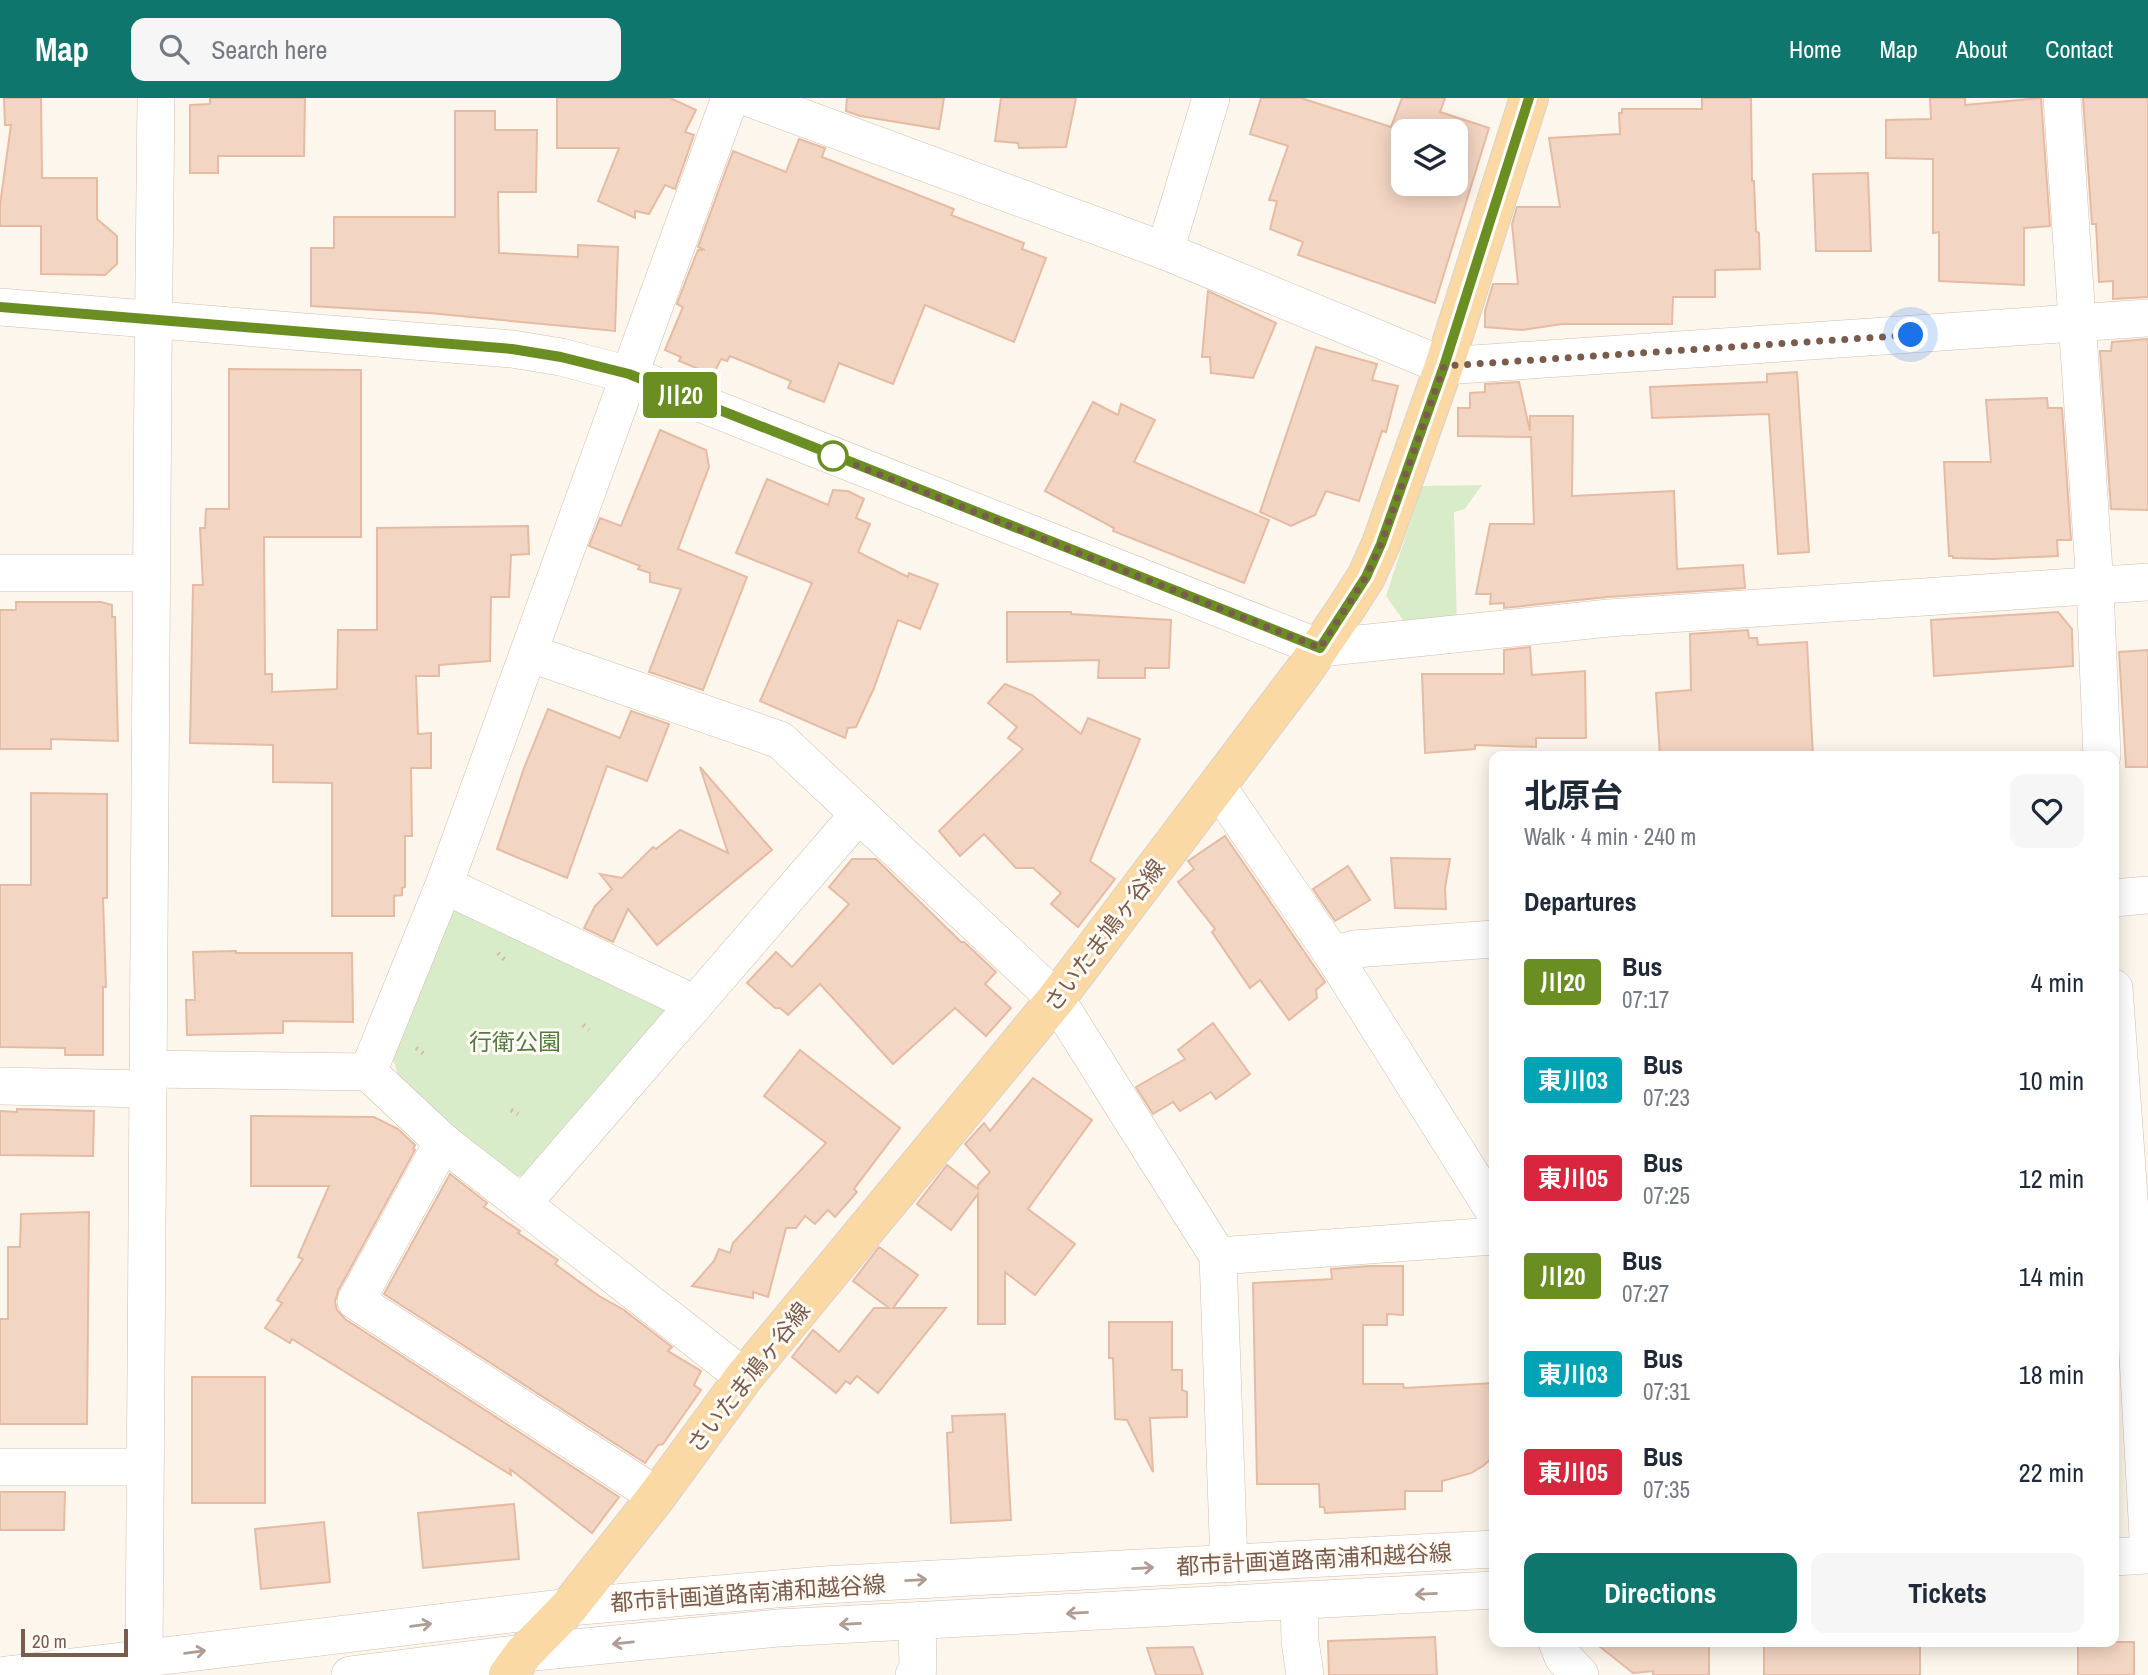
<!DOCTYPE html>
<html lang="en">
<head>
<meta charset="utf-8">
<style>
  body { margin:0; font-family:"Archivo Narrow","Noto Sans JP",sans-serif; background:#f6f6f7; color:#1f2937; height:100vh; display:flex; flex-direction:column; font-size:26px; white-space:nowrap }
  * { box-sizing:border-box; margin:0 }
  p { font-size:23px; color:#747a83 }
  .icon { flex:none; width:38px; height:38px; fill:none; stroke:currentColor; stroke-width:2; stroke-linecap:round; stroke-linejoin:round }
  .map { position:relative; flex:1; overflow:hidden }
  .details { position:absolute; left:1489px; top:653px; width:630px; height:896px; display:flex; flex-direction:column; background:#fff; border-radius:14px; box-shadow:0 4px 18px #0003 }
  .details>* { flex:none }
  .badge { padding:0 14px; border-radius:5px; font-size:24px; line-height:46px }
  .tools { position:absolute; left:1391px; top:21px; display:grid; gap:14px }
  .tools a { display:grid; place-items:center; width:77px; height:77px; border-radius:14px; background:#fff; box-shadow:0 4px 18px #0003; font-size:35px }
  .scale { position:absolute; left:21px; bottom:18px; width:107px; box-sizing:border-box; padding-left:7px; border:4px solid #7a5c4d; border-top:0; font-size:19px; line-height:24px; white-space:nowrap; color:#7a5c4d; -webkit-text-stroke:5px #fffaf3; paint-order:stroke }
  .you { position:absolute; width:35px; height:35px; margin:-18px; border:5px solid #fff; border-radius:50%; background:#1a73e8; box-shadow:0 0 0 10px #1a73e833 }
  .map>.badge { position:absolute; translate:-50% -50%; box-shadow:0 0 0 4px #fff }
  h2 { padding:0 35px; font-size:26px; line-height:63px }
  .round { display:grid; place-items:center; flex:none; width:74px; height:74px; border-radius:14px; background:#f6f6f7 }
  .head { display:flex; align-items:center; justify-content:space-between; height:119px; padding:0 35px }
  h1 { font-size:33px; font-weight:700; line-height:52px }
  .action { display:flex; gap:14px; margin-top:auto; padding:14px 35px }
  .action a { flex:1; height:80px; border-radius:14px; background:#0f766e; color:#fff; font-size:28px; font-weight:700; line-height:80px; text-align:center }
  .action a+a { background:#f6f6f7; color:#1f2937 }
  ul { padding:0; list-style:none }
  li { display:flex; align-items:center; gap:21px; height:98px; padding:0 35px }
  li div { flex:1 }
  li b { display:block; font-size:26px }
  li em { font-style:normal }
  li .badge { min-width:77px; font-weight:700; text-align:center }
  header { display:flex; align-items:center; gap:42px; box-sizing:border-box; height:98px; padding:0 35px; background:#0f766e; color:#fff }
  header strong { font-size:33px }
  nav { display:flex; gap:38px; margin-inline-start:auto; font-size:24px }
  .search { width:490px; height:63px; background:#f6f6f7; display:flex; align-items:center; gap:18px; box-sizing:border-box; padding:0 24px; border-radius:14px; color:#747a83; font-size:26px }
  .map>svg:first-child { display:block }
  .green { fill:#d8ecc9 }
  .building { fill:#f3d5c3; stroke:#e6bba3; stroke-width:2; fill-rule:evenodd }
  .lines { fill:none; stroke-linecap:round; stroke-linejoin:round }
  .minor-casing { stroke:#d1beb0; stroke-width:38 }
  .major-casing { stroke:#dad1cd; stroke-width:40 }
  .path { stroke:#d9b8a5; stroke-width:4.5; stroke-dasharray:2 5; stroke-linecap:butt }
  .minor { stroke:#fff; stroke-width:37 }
  .major { stroke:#fbd9a5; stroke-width:38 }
  .oneway { stroke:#af9d94 }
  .line-casing { stroke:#fff; stroke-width:16 }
  .line { stroke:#6b8e23; stroke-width:10 }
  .walk { stroke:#7a5c4d; stroke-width:7; stroke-dasharray:0 12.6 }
  .stop-dot { fill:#fff; stroke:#6b8e23; stroke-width:3.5 }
  .labels { text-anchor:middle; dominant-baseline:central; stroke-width:6; stroke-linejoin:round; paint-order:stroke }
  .street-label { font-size:23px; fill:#7a5c4d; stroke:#fffaf3 }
  .park-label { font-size:23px; fill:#537a41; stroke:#fffaf3 }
</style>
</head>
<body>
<header>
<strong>Map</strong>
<div class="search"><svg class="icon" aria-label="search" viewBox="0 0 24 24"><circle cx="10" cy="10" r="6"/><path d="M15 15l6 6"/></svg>Search here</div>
<nav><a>Home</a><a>Map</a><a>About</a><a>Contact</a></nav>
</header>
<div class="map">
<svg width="2148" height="1577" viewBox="0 0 2148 1577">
  <rect width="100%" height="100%" fill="#fdf6ec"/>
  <g class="green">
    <path d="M 1482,387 L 1465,411 L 1454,414 L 1457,527 L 1408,529 L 1386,498 L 1422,388 Z"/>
    <path d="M 448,809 L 669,903 L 670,923 L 543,1076 L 510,1079 L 400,984 L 391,954 Z"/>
  </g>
  <g class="building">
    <path d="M 4,0 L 41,0 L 42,80 L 97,80 L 97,121 L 117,138 L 117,166 L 105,177 L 41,176 L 41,128 L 0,128 L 0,107 L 11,27 L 5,27 Z"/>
    <path d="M 210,0 L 305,0 L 304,58 L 218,58 L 218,75 L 190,75 L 190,7 L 210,6 Z"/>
    <path d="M 557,0 L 670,0 L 696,12 L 685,34 L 694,37 L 675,91 L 665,87 L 649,116 L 635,113 L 635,120 L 598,103 L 619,50 L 557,50 Z"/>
    <path d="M 847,0 L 944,0 L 939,31 L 860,18 L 846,13 Z"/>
    <path d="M 1001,0 L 1076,0 L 1066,49 L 1019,50 L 1018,45 L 995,43 Z"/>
    <path d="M 1261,0 L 1301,0 L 1391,29 L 1402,0 L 1445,0 L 1440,14 L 1489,30 L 1435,205 L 1298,157 L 1303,144 L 1270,131 L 1277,103 L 1269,102 L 1288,48 L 1250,36 ZM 1404,33 L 1456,33 L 1456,86 L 1404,86 Z"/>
    <path d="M 1702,0 L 1751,0 L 1752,83 L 1754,83 L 1756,133 L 1759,135 L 1760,171 L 1715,172 L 1715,199 L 1673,199 L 1672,226 L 1562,226 L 1522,232 L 1485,229 L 1485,213 L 1493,186 L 1518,186 L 1512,126 L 1517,109 L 1560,109 L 1549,40 L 1620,36 L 1619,15 L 1622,15 L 1622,11 L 1702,11 Z"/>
    <path d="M 1930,0 L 1965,0 L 1965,7 L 2041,0 L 2050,128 L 2024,130 L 2024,187 L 1939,183 L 1939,134 L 1933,135 L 1933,61 L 1886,60 L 1886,22 L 1931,21 Z"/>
    <path d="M 2083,0 L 2148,0 L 2148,199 L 2113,201 L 2113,183 L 2099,184 L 2096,126 L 2092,126 Z"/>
    <path d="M 455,13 L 495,13 L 495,32 L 537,32 L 536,94 L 498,94 L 499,155 L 578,159 L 578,147 L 618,149 L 615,233 L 429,215 L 311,208 L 311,150 L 334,150 L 334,119 L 455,119 Z"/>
    <path d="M 799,41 L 825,50 L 822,59 L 954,111 L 951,117 L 1024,145 L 1022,151 L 1046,160 L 1014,244 L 925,207 L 893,286 L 839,265 L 824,304 L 788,290 L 791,283 L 730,258 L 727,263 L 721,261 L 713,277 L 679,263 L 681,259 L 665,252 L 683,209 L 677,206 L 688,177 L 698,152 L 705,152 L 698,149 L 733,53 L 786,74 Z"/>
    <path d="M 1868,75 L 1871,153 L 1816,153 L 1813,76 Z"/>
    <path d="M 1208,193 L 1276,225 L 1253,280 L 1211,275 L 1210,259 L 1202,259 Z"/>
    <path d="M 2148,241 L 2148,412 L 2111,411 L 2100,253 L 2111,253 L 2112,244 Z"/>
    <path d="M 1316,249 L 1377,266 L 1372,282 L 1398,288 L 1386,334 L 1382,333 L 1359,403 L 1326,393 L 1315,417 L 1291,428 L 1260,414 Z"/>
    <path d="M 229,271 L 361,272 L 361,439 L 264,439 L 265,576 L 272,576 L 272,594 L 337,591 L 338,532 L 377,532 L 377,430 L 528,428 L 529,456 L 511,457 L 509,499 L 491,499 L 490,563 L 439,567 L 439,578 L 416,578 L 418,636 L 431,635 L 431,670 L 411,670 L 412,738 L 405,738 L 405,789 L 402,790 L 402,797 L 394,798 L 394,818 L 332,818 L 332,685 L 273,684 L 273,647 L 190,645 L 193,487 L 203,487 L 200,430 L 205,430 L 206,411 L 229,411 Z"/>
    <path d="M 1797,274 L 1809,454 L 1778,456 L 1769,316 L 1652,320 L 1650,289 L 1767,284 L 1767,276 Z"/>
    <path d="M 1519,284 L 1530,333 L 1530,318 L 1573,318 L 1572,398 L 1674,393 L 1677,471 L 1743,467 L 1745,490 L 1607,499 L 1504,510 L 1504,505 L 1490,506 L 1491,496 L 1476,496 L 1490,426 L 1534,426 L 1531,339 L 1458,338 L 1458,310 L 1470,310 L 1470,295 L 1485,294 L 1485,286 Z"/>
    <path d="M 2047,300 L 2048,310 L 2062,310 L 2071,442 L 2057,442 L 2058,458 L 1993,461 L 1953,460 L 1953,458 L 1949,458 L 1944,364 L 1991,364 L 1986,302 Z"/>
    <path d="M 1093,304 L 1118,317 L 1121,306 L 1155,322 L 1134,364 L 1269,422 L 1244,485 L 1113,433 L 1114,430 L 1045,393 Z"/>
    <path d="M 660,332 L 706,352 L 709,369 L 678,451 L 747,479 L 703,592 L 649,574 L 681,491 L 650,484 L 650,475 L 638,471 L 640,468 L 589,448 L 600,420 L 621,428 Z"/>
    <path d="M 767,381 L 828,407 L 833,392 L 848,393 L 864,401 L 856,420 L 870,426 L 858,454 L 908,479 L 909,475 L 938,486 L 920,531 L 898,522 L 874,590 L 856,629 L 848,630 L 845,640 L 760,603 L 812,485 L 736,455 Z"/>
    <path d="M 16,504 L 101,504 L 112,507 L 112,519 L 115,519 L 118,643 L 51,641 L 51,651 L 0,651 L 0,512 L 16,512 Z"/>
    <path d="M 1007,514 L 1071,514 L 1071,516 L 1171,522 L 1169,570 L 1145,570 L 1145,580 L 1098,580 L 1099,562 L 1007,564 Z"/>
    <path d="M 2058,514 L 2072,531 L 2073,568 L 1934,578 L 1931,522 Z"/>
    <path d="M 1748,532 L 1749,540 L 1757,540 L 1758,547 L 1807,544 L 1813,658 L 1660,658 L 1656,595 L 1691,592 L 1690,536 Z"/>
    <path d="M 1530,549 L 1532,577 L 1585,573 L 1586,640 L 1536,640 L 1536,649 L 1475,647 L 1475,651 L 1425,655 L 1422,576 L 1504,576 L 1504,552 Z"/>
    <path d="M 2148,552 L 2148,669 L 2126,669 L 2119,554 Z"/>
    <path d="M 1005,586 L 1032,597 L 1081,636 L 1088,620 L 1140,641 L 1090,763 L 1115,781 L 1078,829 L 1051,806 L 1061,795 L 1033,770 L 1016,770 L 984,736 L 960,758 L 939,733 L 1023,651 L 1008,640 L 1017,629 L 988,605 Z"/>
    <path d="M 548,611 L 620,640 L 631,613 L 669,626 L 647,683 L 607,668 L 567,780 L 497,751 L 524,670 Z"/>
    <path d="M 700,669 L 772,752 L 657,847 L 628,811 L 613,844 L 584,830 L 595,808 L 612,791 L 600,776 L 622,780 L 653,749 L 656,751 L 680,732 L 728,755 Z"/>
    <path d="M 31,695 L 107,696 L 107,800 L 103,800 L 106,889 L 103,889 L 103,957 L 65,957 L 65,950 L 0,949 L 0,787 L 31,787 Z"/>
    <path d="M 1225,738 L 1325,884 L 1316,892 L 1317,900 L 1289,922 L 1260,882 L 1250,890 L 1212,834 L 1215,831 L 1178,784 L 1194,771 L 1188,763 Z"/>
    <path d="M 1391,760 L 1450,761 L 1445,790 L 1446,811 L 1395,810 Z"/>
    <path d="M 852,761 L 876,761 L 961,844 L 964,844 L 996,874 L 985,886 L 1011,910 L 986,938 L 955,910 L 893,966 L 820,886 L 788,917 L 780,910 L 775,910 L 747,885 L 776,854 L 792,869 L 849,806 L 829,789 Z"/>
    <path d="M 1348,768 L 1370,802 L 1335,823 L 1313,791 Z"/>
    <path d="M 236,853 L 236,855 L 352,855 L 353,924 L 283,923 L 283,935 L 187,937 L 186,902 L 195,902 L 193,854 Z"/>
    <path d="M 1213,925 L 1250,976 L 1216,1001 L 1211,994 L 1180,1013 L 1173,1004 L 1153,1016 L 1136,989 L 1185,961 L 1178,952 Z"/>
    <path d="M 800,952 L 900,1030 L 854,1091 L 857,1094 L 835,1119 L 828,1112 L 815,1126 L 805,1118 L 796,1130 L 786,1130 L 768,1199 L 753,1194 L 753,1200 L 692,1188 L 714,1163 L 719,1151 L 730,1155 L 733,1145 L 826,1045 L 764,998 Z"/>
    <path d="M 1033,980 L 1092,1022 L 1028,1111 L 1075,1146 L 1035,1197 L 1005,1174 L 1005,1226 L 978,1226 L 978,1096 L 951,1132 L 917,1106 L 947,1067 L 978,1091 L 978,1087 L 990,1074 L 965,1046 L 984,1025 L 990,1033 Z"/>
    <path d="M 17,1011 L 94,1013 L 93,1058 L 0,1057 L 0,1013 L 17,1014 Z"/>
    <path d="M 251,1018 L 374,1019 L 398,1031 L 415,1047 L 413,1051 L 415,1052 L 338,1193 L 335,1204 L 337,1212 L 345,1221 L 619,1399 L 592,1435 L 510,1371 L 511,1377 L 292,1241 L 290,1245 L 265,1230 L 282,1205 L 277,1202 L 303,1161 L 298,1159 L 329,1088 L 251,1088 Z"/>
    <path d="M 450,1076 L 487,1105 L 484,1109 L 520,1133 L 518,1135 L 558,1162 L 555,1166 L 599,1198 L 624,1212 L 672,1249 L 668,1253 L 701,1273 L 694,1287 L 701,1292 L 663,1346 L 658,1347 L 645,1365 L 384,1196 Z"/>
    <path d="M 89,1114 L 87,1326 L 0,1326 L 0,1221 L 8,1221 L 8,1149 L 20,1149 L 21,1116 Z"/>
    <path d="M 879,1149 L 918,1177 L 893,1210 L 946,1210 L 878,1295 L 857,1278 L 850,1286 L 846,1283 L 836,1295 L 792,1259 L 813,1232 L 839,1254 L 874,1210 L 889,1210 L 853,1183 Z"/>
    <path d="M 1369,1168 L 1403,1168 L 1403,1217 L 1387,1216 L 1387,1227 L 1363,1227 L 1363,1286 L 1403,1286 L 1404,1290 L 1494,1285 L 1494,1358 L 1483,1368 L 1471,1375 L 1442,1383 L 1442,1393 L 1405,1393 L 1405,1411 L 1325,1415 L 1324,1409 L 1320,1409 L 1319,1386 L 1257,1386 L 1253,1185 L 1332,1181 L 1331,1171 Z"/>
    <path d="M 1109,1224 L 1172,1224 L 1172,1272 L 1182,1272 L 1182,1292 L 1187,1294 L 1187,1319 L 1150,1320 L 1153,1374 L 1127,1322 L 1115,1321 L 1113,1260 L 1109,1260 Z"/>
    <rect x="192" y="1279" width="73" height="126"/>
    <path d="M 1005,1316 L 1011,1422 L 951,1425 L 947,1335 L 953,1334 L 952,1318 Z"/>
    <path d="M 0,1394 L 65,1394 L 64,1432 L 0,1432 Z"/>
    <path d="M 514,1406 L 519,1461 L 423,1470 L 418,1415 Z"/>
    <path d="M 324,1424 L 330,1484 L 261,1491 L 255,1431 Z"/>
    <path d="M 1435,1539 L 1437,1577 L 1329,1577 L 1328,1543 Z"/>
    <path d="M 1594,1544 L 1709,1544 L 1709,1577 L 1653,1577 L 1653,1573 L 1633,1575 Z"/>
    <rect x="1764" y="1544" width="156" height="33"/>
    <rect x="2078" y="1544" width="56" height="33"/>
    <path d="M 1193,1549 L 1203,1577 L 1156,1577 L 1147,1550 Z"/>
  </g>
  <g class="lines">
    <defs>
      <g id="minor">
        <path d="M 749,0 L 1165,153 L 1444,268 L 2148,220"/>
        <path d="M 2062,0 L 2095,488 L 2102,658"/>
        <path d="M 1165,153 L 1211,0"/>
        <path d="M 0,209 L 512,251 L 561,259 L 629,277 L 1320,550 L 1609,520 L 2148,484"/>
        <path d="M 0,475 L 151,475"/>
        <path d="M 529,555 L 780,642 L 1056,901 L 1218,1158 L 1229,1466"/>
        <path d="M 1217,688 L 1333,857 L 1494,1113"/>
        <path d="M 444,787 L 695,906"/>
        <path d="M 2114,800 L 2148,797"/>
        <path d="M 1333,857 L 1354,851 L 1494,841"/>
        <path d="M 2114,890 L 2129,1098 L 2148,1438"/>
        <path d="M 149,971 L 368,974 L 443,1044 L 744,1279"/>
        <path d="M 368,974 L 444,787 L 730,0"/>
        <path d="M 0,988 L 148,991"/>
        <path d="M 443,1044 L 356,1203 L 657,1398"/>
        <path d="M 522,1106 L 859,716"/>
        <path d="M 1218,1158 L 1494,1138"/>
        <path d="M 0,1369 L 144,1369"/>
        <path d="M 2114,1459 L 2148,1457"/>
        <path d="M 1299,1504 L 1300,1543 L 1305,1577"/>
        <path d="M 1557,1544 L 1563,1559 L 1580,1577"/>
        <path d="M 144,1560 L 153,269 L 156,0"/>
        <path d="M 6,1577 L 569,1509 L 823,1487 L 1494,1451"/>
        <path d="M 350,1577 L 524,1555 L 778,1530 L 1494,1492"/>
        <path d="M 914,1577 L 918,1571 L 917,1523"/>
      </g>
      <path id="major" d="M 508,1577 L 524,1555 L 569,1509 L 657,1398 L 744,1279 L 1056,901 L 1303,574 L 1345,512 L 1366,479 L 1381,446 L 1444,268 L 1529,0"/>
    </defs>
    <use href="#minor" class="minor-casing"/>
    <use href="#major" class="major-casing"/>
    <g class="path">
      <path d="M 498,855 L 508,865"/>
      <path d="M 583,927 L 589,932"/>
      <path d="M 416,950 L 427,958"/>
      <path d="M 511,1012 L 518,1016"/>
    </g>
    <use href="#minor" class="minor"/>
    <use href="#major" class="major"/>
  </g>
  <defs><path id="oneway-shaft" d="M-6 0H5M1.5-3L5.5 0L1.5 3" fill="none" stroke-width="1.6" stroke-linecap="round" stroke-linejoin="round" transform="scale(1.75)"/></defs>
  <g class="oneway">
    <use href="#oneway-shaft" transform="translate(1143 1470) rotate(-3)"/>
    <use href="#oneway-shaft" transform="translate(916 1482) rotate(-3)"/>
    <use href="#oneway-shaft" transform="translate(1426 1496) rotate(177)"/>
    <use href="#oneway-shaft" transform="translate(1077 1515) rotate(177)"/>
    <use href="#oneway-shaft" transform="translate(850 1526) rotate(177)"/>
    <use href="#oneway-shaft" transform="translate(421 1527) rotate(-7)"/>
    <use href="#oneway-shaft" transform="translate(623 1545) rotate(174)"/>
    <use href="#oneway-shaft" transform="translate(195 1554) rotate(-7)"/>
  </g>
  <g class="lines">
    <defs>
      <path id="line" d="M 0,209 L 512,251 L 561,259 L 629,276 L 1320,550 L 1366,479 L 1381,446 L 1444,268 L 1529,0"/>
    </defs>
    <use href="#line" class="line-casing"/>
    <use href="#line" class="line"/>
    <path class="walk" d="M 833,358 L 1320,550 L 1366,479 L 1381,446 L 1444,268 L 1911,237"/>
  </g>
  <circle class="stop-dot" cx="833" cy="358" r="14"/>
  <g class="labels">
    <g class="street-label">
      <text transform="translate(1104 837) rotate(-53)">さいたま鳩ヶ谷線</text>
      <text transform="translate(748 1279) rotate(-52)">さいたま鳩ヶ谷線</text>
      <text transform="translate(1314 1461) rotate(-3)">都市計画道路南浦和越谷線</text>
      <text transform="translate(748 1495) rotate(-4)">都市計画道路南浦和越谷線</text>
    </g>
    <g class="park-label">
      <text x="515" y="943">行衛公園</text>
    </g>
  </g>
</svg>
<div class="tools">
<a><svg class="icon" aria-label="layers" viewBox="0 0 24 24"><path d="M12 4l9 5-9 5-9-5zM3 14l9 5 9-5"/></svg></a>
</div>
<div class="scale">20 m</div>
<div class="you" style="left:1911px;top:237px"></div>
<b class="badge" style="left:680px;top:297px;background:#6b8e23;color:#fff">川20</b>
<section class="details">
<div class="head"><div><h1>北原台</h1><p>Walk · 4 min · 240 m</p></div><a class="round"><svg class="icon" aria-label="heart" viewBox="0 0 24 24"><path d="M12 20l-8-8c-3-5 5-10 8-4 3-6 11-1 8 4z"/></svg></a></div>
<h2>Departures</h2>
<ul>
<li><span class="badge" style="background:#6b8e23;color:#fff">川20</span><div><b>Bus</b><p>07:17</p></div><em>4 min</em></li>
<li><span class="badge" style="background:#00a3b4;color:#fff">東川03</span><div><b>Bus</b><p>07:23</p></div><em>10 min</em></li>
<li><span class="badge" style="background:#d7263d;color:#fff">東川05</span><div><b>Bus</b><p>07:25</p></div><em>12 min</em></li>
<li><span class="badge" style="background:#6b8e23;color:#fff">川20</span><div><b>Bus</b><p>07:27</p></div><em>14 min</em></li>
<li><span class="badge" style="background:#00a3b4;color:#fff">東川03</span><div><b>Bus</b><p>07:31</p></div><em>18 min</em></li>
<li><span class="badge" style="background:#d7263d;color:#fff">東川05</span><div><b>Bus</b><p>07:35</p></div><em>22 min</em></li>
</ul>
<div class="action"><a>Directions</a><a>Tickets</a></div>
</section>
</div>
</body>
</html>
